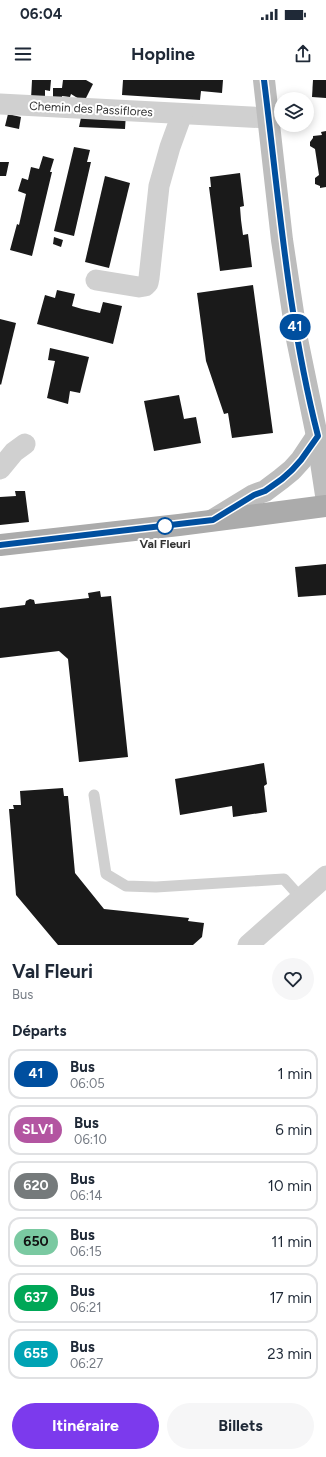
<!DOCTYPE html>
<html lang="fr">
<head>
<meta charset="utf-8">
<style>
  body { margin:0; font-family:Figtree,sans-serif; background:#f6f6f7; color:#1f2937; height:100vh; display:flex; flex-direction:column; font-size:15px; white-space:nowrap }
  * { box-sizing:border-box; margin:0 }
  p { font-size:13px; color:#747a83 }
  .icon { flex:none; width:22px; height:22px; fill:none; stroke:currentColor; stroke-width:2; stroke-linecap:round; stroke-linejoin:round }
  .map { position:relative; height:865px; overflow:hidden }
  .panel { display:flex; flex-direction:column; background:#fff; flex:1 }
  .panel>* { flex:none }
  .badge { padding:0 8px; border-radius:13px; font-size:14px; line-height:26px }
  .buttons { position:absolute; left:274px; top:12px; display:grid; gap:8px }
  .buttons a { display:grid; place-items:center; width:40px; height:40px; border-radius:50%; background:#fff; box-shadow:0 2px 10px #0003; font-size:20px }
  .map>.badge { position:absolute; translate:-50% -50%; box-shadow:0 0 0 2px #fff }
  h2 { padding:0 12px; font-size:15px; line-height:36px }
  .round { display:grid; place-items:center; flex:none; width:42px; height:42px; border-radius:21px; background:#f6f6f7 }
  .headline { display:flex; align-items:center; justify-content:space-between; height:68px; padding:0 12px }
  h1 { font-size:19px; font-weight:700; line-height:30px }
  .primary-button { display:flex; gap:8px; margin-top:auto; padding:8px 12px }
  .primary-button a { flex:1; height:46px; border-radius:24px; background:#7c3aed; color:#fff; font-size:16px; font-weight:700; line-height:46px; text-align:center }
  .primary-button a+a { background:#f6f6f7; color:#1f2937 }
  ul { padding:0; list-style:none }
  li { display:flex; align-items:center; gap:12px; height:50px; margin:0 8px 6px; padding:0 4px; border:2px solid #e0e1e3; border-radius:12px }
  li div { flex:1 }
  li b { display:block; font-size:15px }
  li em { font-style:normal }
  li .badge { min-width:44px; font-weight:700; text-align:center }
  .status { display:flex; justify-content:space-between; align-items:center; height:28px; padding:0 20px; background:#fff; direction:ltr }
  .status svg { height:11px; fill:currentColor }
  header { display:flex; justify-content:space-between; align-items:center; height:52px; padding:0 12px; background:#fff; font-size:18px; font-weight:700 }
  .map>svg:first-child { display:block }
  .building { fill:#1a1a1a }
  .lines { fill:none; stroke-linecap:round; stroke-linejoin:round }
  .lane { stroke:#d0d0d0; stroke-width:11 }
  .street { stroke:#d0d0d0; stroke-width:21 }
  .secondary { stroke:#bdbdbd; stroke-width:22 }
  .primary { stroke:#ababab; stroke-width:22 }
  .line-casing { stroke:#fff; stroke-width:9 }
  .line { stroke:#004f9f; stroke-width:6 }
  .stop-dot { fill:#fff; stroke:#004f9f; stroke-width:2 }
  .labels { text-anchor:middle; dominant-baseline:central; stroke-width:4; stroke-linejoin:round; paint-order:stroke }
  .street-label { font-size:12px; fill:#333; stroke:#fff }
  .stop-label { font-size:12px; font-weight:bold; fill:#333; stroke:#fff }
</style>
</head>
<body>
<div class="status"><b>06:04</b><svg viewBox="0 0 49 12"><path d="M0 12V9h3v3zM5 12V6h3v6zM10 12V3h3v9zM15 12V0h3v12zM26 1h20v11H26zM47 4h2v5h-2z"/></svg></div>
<header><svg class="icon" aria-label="menu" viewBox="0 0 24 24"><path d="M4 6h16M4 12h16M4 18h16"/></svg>Hopline<svg class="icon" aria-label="share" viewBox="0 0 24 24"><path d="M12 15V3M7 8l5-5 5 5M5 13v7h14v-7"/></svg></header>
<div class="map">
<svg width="326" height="865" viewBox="0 0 326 865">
  <rect width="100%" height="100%" fill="#fff"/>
  <g class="building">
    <path d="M 32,0 L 51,0 L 50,11 L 45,10 L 45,20 L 31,19 Z"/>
    <path d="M 63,0 L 86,0 L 93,4 L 84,22 L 71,14 L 70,17 L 62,16 L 62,19 L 53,19 L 53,8 L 62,8 Z"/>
    <path d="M 123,0 L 223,0 L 222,13 L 201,11 L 200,20 L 122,15 Z"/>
    <path d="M 313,0 L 326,0 L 326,18 L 312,17 Z"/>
    <path d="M 82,33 L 126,34 L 125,49 L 79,47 Z"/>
    <path d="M 8,34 L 21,37 L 19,49 L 5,46 Z"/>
    <path d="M 326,51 L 326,107 L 320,108 L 320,106 L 315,104 L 315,98 L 319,95 L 315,69 L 310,66 L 310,62 L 313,58 L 313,56 L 322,55 L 321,52 Z"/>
    <path d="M 74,67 L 90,70 L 87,82 L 91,82 L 74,156 L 54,151 Z"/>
    <path d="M 43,76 L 54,79 L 50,92 L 52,92 L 32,176 L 10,170 L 17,144 L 19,145 L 26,114 L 18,111 L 22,98 L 28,100 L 31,87 L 39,89 Z"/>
    <path d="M 0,82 L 9,82 L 6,96 L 0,96 Z"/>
    <path d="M 240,93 L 244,126 L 240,127 L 241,140 L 243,155 L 248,154 L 252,187 L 220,191 L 209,107 L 211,107 L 210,97 Z"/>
    <path d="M 105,96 L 130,103 L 109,188 L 85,182 Z"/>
    <path d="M 54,157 L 63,160 L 61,167 L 53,164 Z"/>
    <path d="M 253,205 L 273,353 L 232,358 L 228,333 L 224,334 L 206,281 L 197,213 Z"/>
    <path d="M 57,210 L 75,214 L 72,226 L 82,229 L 100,233 L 103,222 L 122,226 L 113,264 L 37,244 L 45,215 L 55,218 Z"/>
    <path d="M 0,239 L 16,243 L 1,305 L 0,304 Z"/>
    <path d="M 50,268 L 89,277 L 80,313 L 70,311 L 68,324 L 47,318 L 55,281 L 48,280 Z"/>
    <path d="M 179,315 L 184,339 L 196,337 L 201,363 L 154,371 L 144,321 Z"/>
    <path d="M 15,411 L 25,411 L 29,442 L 0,445 L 0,417 L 16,416 Z"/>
    <path d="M 326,484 L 326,515 L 298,517 L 295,487 Z"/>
    <path d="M 100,511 L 101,517 L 111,516 L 128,677 L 79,682 L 68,579 L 59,571 L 0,578 L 0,528 L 25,525 L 26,521 L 30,519 L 34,520 L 35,524 L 89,518 L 88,513 Z"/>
    <path d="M 264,683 L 267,704 L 264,706 L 267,732 L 233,737 L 232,726 L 180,735 L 175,699 Z"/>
    <path d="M 63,708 L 64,716 L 68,716 L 75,793 L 104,829 L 189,838 L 188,841 L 204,843 L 202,857 L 193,865 L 58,865 L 16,815 L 9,729 L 14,729 L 13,725 L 21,725 L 20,711 Z"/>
  </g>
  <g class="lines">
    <path class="lane" d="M 94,715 L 106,794 L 126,806 L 156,807 L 284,799 L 301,818"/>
    <g class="street">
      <path d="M 0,24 L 268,38"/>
      <path d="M 96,200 L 139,207 L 145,206 L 148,203 L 149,198 L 159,106 L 170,67 L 182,34"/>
      <path d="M 0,389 L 14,372 L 25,364"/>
      <path d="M 248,865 L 326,796"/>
    </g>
    <g class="secondary">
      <path d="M 264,0 L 282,160 L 297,259 L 317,356 L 326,415"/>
      <path d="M 213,440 L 254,415 L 265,411 L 281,399 L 292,390 L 301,380 L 317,356"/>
    </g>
    <path class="primary" d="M 0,465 L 179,445 L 326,426"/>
  </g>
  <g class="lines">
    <defs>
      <path id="line" d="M 0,465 L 213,440 L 254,415 L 265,411 L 282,399 L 292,390 L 301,380 L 318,356 C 288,239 279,119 264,0"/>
    </defs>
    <use href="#line" class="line-casing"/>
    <use href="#line" class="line"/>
  </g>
  <circle class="stop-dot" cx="165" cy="446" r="8"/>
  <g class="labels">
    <g class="street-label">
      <text transform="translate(91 29) rotate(3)">Chemin des Passiflores</text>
    </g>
    <g class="stop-label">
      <text x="165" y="464">Val Fleuri</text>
    </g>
  </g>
</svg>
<div class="buttons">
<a><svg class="icon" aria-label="layers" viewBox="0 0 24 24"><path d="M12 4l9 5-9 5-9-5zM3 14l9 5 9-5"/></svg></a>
</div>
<b class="badge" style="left:295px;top:247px;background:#004f9f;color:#fff">41</b>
</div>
<section class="panel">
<div class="headline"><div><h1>Val Fleuri</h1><p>Bus</p></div><a class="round"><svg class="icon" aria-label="heart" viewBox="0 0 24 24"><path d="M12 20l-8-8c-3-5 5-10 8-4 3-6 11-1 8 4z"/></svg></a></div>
<h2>Départs</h2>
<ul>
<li><span class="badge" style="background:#004f9f;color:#fff">41</span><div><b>Bus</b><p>06:05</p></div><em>1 min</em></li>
<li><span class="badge" style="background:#b355a1;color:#fff">SLV1</span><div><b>Bus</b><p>06:10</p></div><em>6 min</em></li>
<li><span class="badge" style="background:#757a7b;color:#fff">620</span><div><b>Bus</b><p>06:14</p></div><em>10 min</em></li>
<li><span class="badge" style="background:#7ac9a1;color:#111">650</span><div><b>Bus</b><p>06:15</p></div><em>11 min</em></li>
<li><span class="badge" style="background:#00a757;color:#fff">637</span><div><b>Bus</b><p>06:21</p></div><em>17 min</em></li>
<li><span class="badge" style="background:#00a3b4;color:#fff">655</span><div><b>Bus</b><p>06:27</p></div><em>23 min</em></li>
</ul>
<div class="primary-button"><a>Itinéraire</a><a>Billets</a></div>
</section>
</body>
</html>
